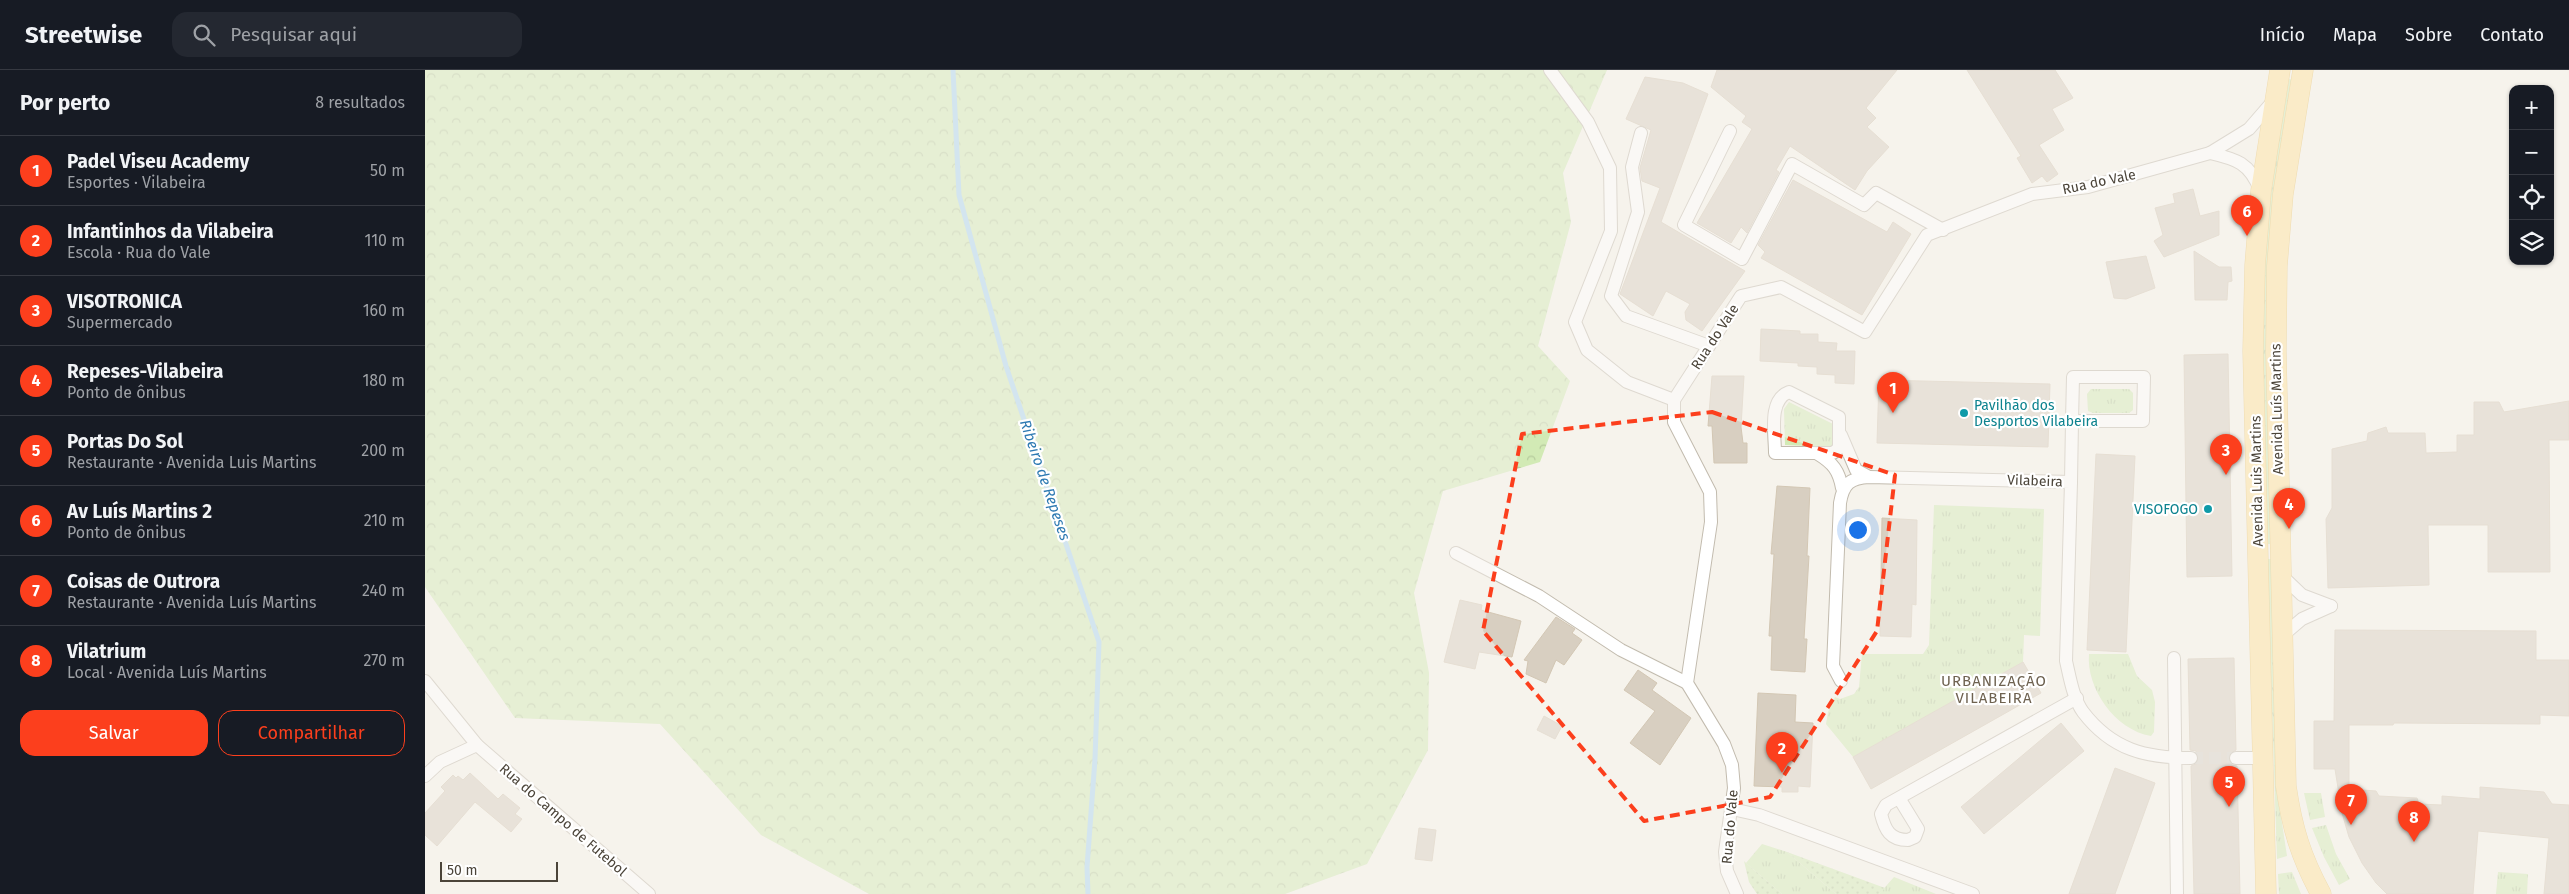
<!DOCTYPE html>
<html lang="pt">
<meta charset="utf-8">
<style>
body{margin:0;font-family:"Fira Sans",sans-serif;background:#242831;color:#f1f3f6}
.controls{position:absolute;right:15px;top:15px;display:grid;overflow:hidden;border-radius:10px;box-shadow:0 1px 4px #0004}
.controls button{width:45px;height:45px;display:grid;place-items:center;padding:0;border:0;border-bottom:1px solid #363941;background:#171b24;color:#f1f3f6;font:25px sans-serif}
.scale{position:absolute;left:15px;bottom:12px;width:118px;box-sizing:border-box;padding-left:5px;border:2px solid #4b4439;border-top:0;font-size:14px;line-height:18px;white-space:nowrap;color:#4b4439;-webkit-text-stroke:4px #fff;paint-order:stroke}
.you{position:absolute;left:1432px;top:459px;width:18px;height:18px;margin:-12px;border:4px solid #fff;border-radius:50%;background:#1a73e8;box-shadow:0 0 0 8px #1a73e833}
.badge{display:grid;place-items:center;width:32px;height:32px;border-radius:50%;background:#fc3f1d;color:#fff;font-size:16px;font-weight:700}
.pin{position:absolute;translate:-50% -41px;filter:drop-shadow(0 1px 2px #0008)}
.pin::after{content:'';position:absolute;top:26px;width:18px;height:15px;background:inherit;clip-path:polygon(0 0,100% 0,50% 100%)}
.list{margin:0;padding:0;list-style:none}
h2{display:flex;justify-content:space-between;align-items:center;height:65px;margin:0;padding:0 20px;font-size:21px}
h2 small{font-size:16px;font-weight:400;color:#9ea1a6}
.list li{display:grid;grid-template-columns:32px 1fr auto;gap:15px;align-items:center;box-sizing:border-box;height:70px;padding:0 20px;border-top:1px solid #363941}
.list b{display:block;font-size:19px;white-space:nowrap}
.list p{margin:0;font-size:16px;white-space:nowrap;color:#9ea1a6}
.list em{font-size:16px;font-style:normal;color:#9ea1a6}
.actions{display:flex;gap:10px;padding:15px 20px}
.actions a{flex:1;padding:11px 0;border:1px solid #fc3f1d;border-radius:15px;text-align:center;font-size:18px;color:#fc3f1d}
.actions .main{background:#fc3f1d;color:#fff}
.icon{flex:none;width:28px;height:28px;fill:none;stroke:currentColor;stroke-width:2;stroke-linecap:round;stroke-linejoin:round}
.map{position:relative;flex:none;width:2144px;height:824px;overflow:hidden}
header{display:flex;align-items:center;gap:30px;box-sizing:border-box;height:70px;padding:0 25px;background:#171b24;border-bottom:1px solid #363941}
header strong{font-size:24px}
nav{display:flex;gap:28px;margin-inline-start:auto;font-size:18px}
.search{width:350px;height:45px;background:#242831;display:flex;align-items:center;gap:12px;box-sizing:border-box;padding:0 18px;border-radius:15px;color:#9ea1a6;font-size:19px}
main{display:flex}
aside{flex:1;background:#171b24}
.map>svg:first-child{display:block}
.grass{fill:url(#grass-tufts)}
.forest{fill:url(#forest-crowns)}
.garden{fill:url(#garden-dots)}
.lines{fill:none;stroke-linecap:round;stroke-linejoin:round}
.stream{stroke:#a9d4f2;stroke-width:5}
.building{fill:#d8cfc1;stroke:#d3c7b4}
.minor-tunnel{stroke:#d4d0c8;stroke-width:12;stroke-dasharray:12 6;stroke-linecap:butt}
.minor-casing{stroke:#c2bbae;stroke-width:14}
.primary-casing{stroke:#e6c16a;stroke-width:21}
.minor{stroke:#fff;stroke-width:12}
.primary{stroke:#ffe39c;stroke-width:20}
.marked{fill:none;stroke:#fc3f1d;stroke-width:4;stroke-dasharray:10 6;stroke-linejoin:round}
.culture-dot{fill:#0f9aa8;stroke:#fff;stroke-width:2}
.labels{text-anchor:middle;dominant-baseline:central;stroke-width:4.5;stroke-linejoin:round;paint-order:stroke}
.street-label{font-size:14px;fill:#4b4439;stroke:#fff}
.culture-label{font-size:14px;fill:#0d838f;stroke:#fff;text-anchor:start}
.water-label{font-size:15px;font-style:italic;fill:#2e7ab2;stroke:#fff}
.neighbourhood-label{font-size:15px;letter-spacing:1px;fill:#6e6250;stroke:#fff}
</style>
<header>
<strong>Streetwise</strong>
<div class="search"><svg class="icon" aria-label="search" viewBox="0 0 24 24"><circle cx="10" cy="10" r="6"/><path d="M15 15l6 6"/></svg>Pesquisar aqui</div>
<nav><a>Início</a><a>Mapa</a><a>Sobre</a><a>Contato</a></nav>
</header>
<main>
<aside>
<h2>Por perto<small>8 resultados</small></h2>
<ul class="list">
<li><span class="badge">1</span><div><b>Padel Viseu Academy</b><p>Esportes · Vilabeira</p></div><em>50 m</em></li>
<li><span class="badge">2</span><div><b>Infantinhos da Vilabeira</b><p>Escola · Rua do Vale</p></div><em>110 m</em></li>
<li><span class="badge">3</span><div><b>VISOTRONICA</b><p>Supermercado</p></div><em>160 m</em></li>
<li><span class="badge">4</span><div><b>Repeses-Vilabeira</b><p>Ponto de ônibus</p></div><em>180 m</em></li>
<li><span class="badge">5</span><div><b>Portas Do Sol</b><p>Restaurante · Avenida Luis Martins</p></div><em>200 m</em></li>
<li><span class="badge">6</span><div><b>Av Luís Martins 2</b><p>Ponto de ônibus</p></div><em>210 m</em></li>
<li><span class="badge">7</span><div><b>Coisas de Outrora</b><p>Restaurante · Avenida Luís Martins</p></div><em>240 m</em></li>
<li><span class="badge">8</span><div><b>Vilatrium</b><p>Local · Avenida Luís Martins</p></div><em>270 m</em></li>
</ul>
<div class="actions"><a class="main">Salvar</a><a>Compartilhar</a></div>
</aside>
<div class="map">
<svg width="2144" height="824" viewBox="0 0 2144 824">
<defs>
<pattern id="grass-tufts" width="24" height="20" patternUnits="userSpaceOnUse" patternTransform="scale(1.25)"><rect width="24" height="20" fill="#d2eab5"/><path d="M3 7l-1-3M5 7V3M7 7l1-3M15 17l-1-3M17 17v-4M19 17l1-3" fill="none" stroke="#b6ca9c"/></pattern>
<pattern id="forest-crowns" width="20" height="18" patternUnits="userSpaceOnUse" patternTransform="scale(1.25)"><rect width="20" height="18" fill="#d2eab5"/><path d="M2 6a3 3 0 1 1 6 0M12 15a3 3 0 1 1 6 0" fill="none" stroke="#b6ca9c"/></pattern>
<pattern id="garden-dots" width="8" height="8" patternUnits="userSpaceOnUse" patternTransform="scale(1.25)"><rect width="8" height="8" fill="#d2eab5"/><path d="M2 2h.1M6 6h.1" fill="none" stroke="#b6ca9c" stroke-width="1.8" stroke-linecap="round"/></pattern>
</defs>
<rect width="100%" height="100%" fill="#f6f3ec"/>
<g class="grass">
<path d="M1864,9L1868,10L1847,474H1842C1840,384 1834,294 1838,205C1842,139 1853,74 1864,9Z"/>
<path d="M1666,319H1704L1708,323V340L1704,343H1668L1663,341L1662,324Z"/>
<path d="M1364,332L1410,355L1408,377L1360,375L1359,339Z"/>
<path d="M1509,435L1619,439L1615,566L1599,565L1598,592L1428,687L1401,654L1403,642L1410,627L1415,629L1429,624L1434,617L1437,584H1498L1504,575Z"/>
<path d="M1842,489H1847L1853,727L1862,786L1852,789Z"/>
<path d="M1664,584H1703L1712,606L1727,620L1730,632L1729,662L1726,666C1690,660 1661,618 1664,584Z"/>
<path d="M1879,723H1896L1900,747L1885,750Z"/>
<path d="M1901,755L1911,784L1925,809L1914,815L1899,787L1887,758Z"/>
<path d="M1337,774L1362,782L1411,824H1357L1321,793Z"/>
<path d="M1867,802L1876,824H1854L1853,804Z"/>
<path d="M2073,802L2103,804L2102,824H2071Z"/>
<path d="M1469,807L1511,824H1454Z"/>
</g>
<path class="forest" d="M0,0H1182L1138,103L1146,152L1113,276L1145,311L1115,392L1018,421L989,523L1004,603L1003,680L942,794L860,824H444L336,765L235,654L90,648L0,517Z"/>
<g class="garden">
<path d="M1362,782L1460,818L1454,824H1411Z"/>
<path d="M1319,791L1321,793L1357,824H1332L1324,812Z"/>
</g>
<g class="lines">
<path class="stream" d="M528,0L534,125L581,296L674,572L670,689L662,797L663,824"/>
</g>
<g class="building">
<path d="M1292,0H1472L1441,38L1451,48L1442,57L1464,77L1442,101L1430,120L1365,76L1351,100L1354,102L1322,163L1316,157L1306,173L1272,153L1327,59L1317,52L1321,46L1286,17Z"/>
<path d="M1542,0H1630L1648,28L1627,39L1639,60L1614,75L1633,104L1622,112L1617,106L1607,113L1592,88L1596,86Z"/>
<path d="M1220,7L1258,13L1283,24L1236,152L1320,201L1277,261L1261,250L1260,242L1265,234L1241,221L1228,246L1195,224L1235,118L1217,111L1215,98L1226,60L1201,49Z"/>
<path d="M1368,110L1462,162L1468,152L1486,164L1437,245L1336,188L1340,182L1333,175Z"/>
<path d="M1768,119L1775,146L1794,141V165L1739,187L1729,171L1738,165L1730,138L1750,133L1748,124Z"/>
<path d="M1769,181L1794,197H1806L1807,211L1803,212L1802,230H1770Z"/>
<path d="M1721,186L1730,218L1701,229L1689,228L1681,192Z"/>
<path d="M1336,259L1375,261V264H1393V272L1412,273L1411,281H1430L1429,314L1410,313V305L1392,304V297L1373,296V293L1335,291Z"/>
<path d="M1803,284L1807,506L1762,507L1759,285Z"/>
<path d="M1287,306H1319L1316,357L1318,373H1322V393H1289L1287,356H1283Z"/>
<path d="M1454,310L1625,314L1623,377L1452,373Z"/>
<path d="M2144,331V370H2124L2125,502H2063V455H2003L2004,515L1903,518L1901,449L1907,438V379L1942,371L1943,363L1961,357L1963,363H2000L2001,383L2032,382V365H2049V332H2074L2079,342Z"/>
<path d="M1671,384L1710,386L1701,582L1662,580Z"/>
<path d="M1352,416L1385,418L1382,486H1384L1379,569H1382L1380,602L1346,600L1347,566H1344L1349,484H1346Z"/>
<path d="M1457,448L1492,450L1491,535L1487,534L1486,567L1455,566Z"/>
<path d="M1035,530L1057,535L1056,540L1096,551L1087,587L1054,582L1050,599L1019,592Z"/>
<path d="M1131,547L1150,559L1147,563L1157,570L1139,595L1131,590L1121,613L1101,604L1103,591L1099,590Z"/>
<path d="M1910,560L2111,561V590H2144V646L2115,645V654L1969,653L1968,655H1924V719L1951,721L1954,726L1992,728L1994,734L2017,735V726L2055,729V717L2119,722L2127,734L2144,735V824H2119L2124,768L2053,761L2048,824H1962L1951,813L1937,793L1924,767L1917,743L1910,699H1889V651H1909Z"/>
<path d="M1809,588L1811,680L1804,684L1803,688L1807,695L1812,696L1815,824H1769L1766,696L1773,693L1774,688L1771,681L1765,680L1763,589Z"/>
<path d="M1598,592L1616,623L1446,719L1428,687Z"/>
<path d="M1213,600L1232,613L1227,620L1266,648L1235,695L1205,673L1230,641L1199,620Z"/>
<path d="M1333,623L1371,625L1370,652L1388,653L1385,717L1373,716V722H1357V717L1329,716Z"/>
<path d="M1119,646L1137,656L1130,669L1112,660Z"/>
<path d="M1636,653L1659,681L1559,764L1536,737Z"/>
<path d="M1690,698L1730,713L1690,824H1644Z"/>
<path d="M45,703L73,729L78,724L95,738L90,744L97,749L86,762L50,732L12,776L0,765V743L20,721L16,717L28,705L31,708L33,706L38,710Z"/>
<path d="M994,758L1011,760L1007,791L990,789Z"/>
</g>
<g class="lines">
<path class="minor-tunnel" d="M1766,688H1811"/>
<g class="minor-casing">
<g id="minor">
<path d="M1125,0L1163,52L1185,98L1186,161L1150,252L1162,280L1202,312L1249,330"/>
<path d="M1305,61L1259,155L1317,189L1367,94L1439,135L1451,123L1518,160"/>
<path d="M1216,63L1207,97L1213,142L1186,226L1201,246L1284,276"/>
<path d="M1835,120C1825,93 1811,89 1785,83L1824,59L1850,29"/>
<path d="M1364,322L1414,347V378L1408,383H1350C1350,363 1343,330 1364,322Z"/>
<path d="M1416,365L1431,400L1444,407"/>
<path d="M1393,384C1408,393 1414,401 1417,418"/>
<path d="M1646,412L1647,351H1718L1719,307H1648L1647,351"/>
<path d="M1031,483L1114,526L1196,580L1262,613"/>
<path d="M1856,505L1877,525L1906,536"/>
<path d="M1857,566L1877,549L1906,536"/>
<path d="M1749,588L1752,824"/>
<path d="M0,611L52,675L224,824"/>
<path d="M1416,611L1408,596L1415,433C1418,414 1425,408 1444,407L1646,412L1641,591C1645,608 1648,628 1658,642C1687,680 1721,688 1766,688"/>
<path d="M1811,688H1838"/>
<path d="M0,706L15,692L52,675"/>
<path d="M1474,728L1493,759L1490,767L1483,770C1465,770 1460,760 1456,744L1461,735L1652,628"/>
<path d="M1307,739L1334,745L1548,824"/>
<path d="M1312,824L1302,801L1300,782L1309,718L1307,695L1299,674L1262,613L1286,452L1285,422L1249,352V330L1316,226L1356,217L1440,262L1502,165L1607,124L1663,117L1785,83"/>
</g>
</g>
<g class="primary-casing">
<g id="primary">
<path d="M1878,0L1858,124L1852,196L1851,281L1861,716C1867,758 1876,787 1896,824"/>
<path d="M1841,824L1828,281L1830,195L1836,121L1855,0"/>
</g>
</g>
<use href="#minor" class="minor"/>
<use href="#primary" class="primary"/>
</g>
<path d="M0 0H2144V824H0ZM1287,342L1470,405L1452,561L1345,727L1219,751L1058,561L1097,364Z" fill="#f6f3ec" fill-opacity=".55" fill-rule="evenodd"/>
<path class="marked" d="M1287,342L1470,405L1452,561L1345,727L1219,751L1058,561L1097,364Z"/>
<g class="culture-dot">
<circle cx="1539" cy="343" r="5"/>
<circle cx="1783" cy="439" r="5"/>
</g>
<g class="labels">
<g class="street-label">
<text transform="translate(1674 112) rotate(-12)">Rua do Vale</text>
<text transform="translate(1290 267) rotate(-57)">Rua do Vale</text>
<text transform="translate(1852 339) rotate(-91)">Avenida Luís Martins</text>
<text transform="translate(1610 411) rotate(2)">Vilabeira</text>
<text transform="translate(1832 411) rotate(-91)">Avenida Luis Martins</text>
<text transform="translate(138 750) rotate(41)">Rua do Campo de Futebol</text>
<text transform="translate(1305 757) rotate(-85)">Rua do Vale</text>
</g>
<g class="culture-label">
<text x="1549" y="335">Pavilhão dos<tspan x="1549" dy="16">Desportos Vilabeira</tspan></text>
<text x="1773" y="439" text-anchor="end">VISOFOGO</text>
</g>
<g class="water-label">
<text transform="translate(620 410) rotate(71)">Ribeiro de Repeses</text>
</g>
<g class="neighbourhood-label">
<text x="1569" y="611">URBANIZAÇÃO<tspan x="1569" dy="17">VILABEIRA</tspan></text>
</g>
</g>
</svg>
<div class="controls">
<button>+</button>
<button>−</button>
<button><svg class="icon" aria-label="locate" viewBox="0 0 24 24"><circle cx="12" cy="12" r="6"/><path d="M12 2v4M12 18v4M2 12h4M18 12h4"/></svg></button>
<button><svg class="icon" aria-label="layers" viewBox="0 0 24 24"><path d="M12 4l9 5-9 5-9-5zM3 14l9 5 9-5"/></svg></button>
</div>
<div class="scale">50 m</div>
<div class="you"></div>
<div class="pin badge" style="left:1468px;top:343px">1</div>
<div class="pin badge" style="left:1357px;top:703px">2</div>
<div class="pin badge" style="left:1801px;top:405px">3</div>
<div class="pin badge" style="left:1864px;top:459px">4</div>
<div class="pin badge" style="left:1804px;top:737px">5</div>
<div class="pin badge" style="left:1822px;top:166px">6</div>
<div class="pin badge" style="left:1926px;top:755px">7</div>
<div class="pin badge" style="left:1989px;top:772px">8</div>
</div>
</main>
